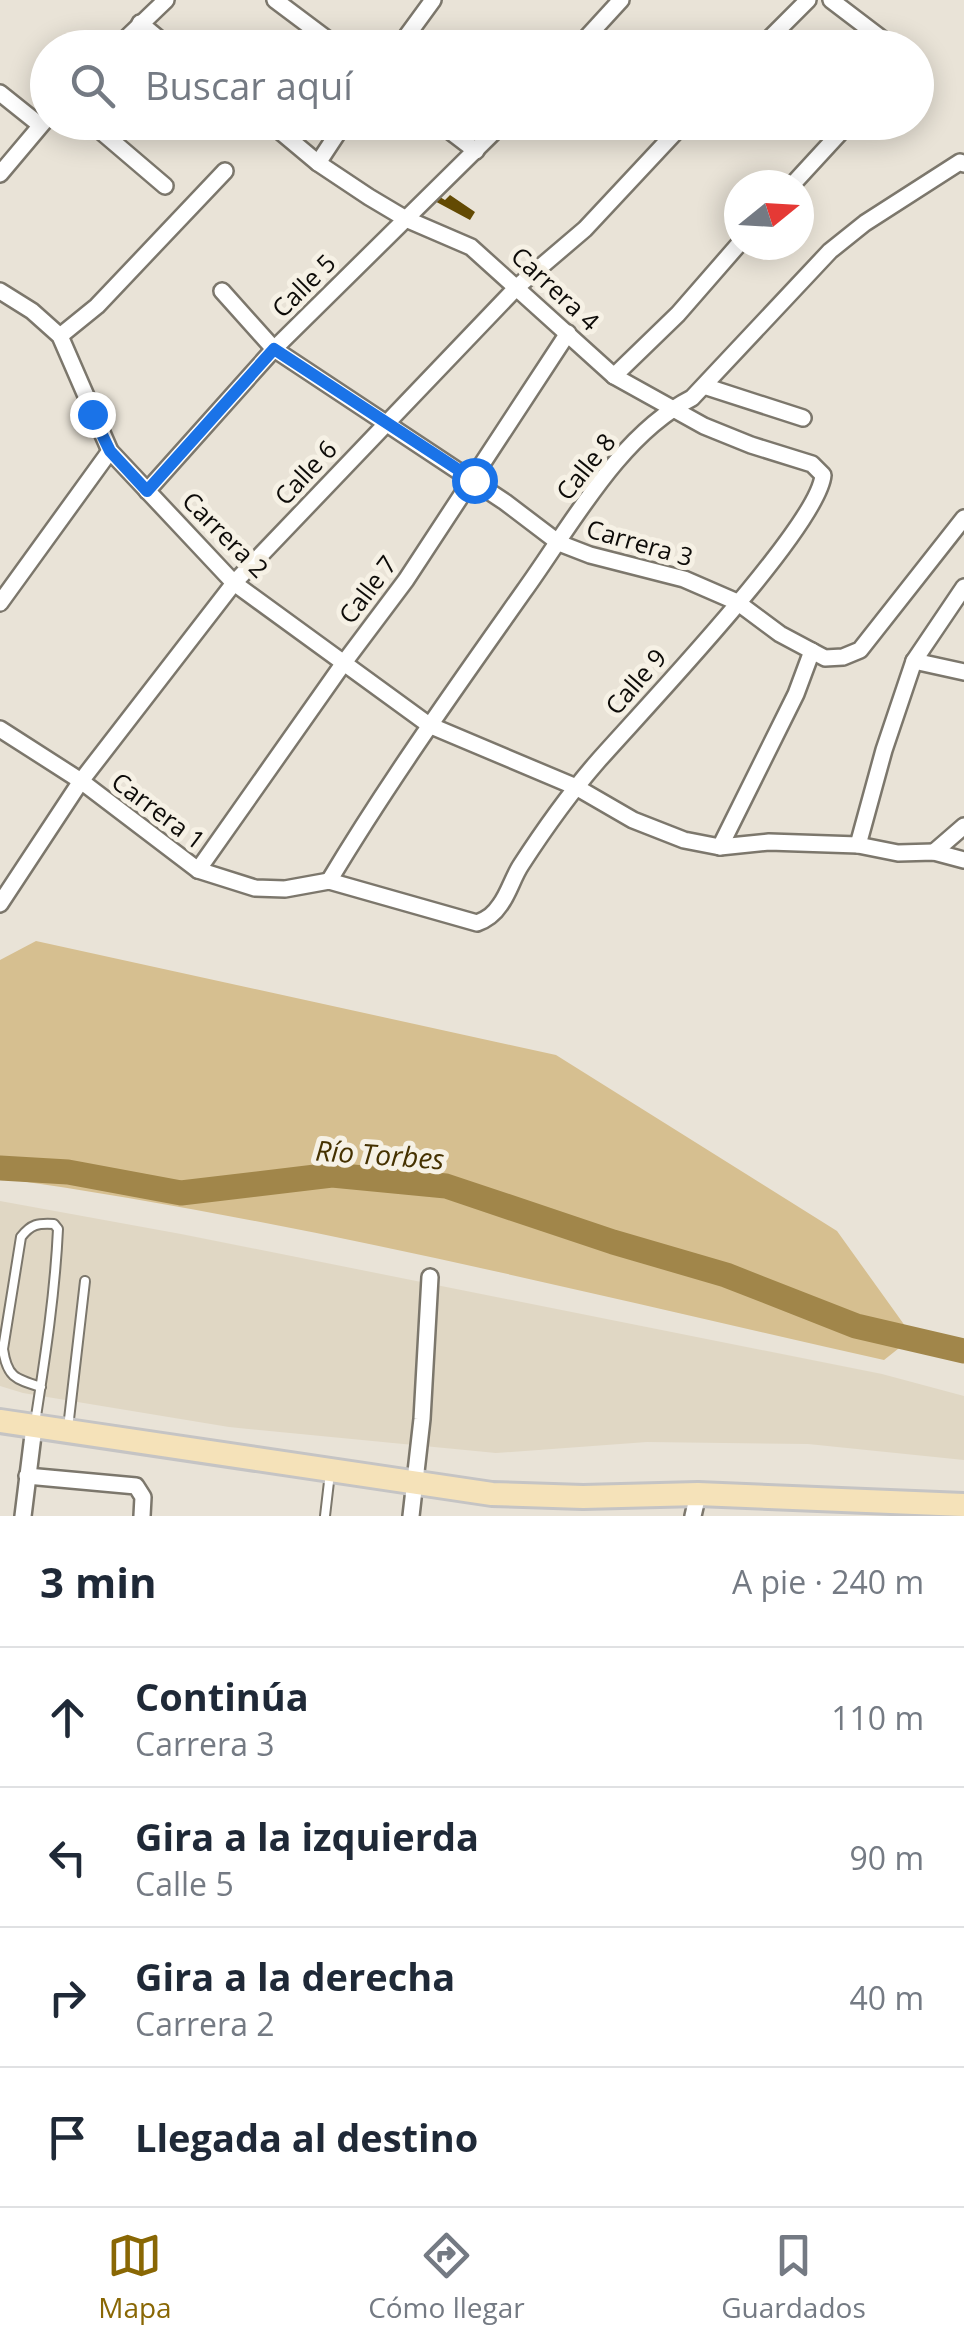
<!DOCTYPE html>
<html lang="es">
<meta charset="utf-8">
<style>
body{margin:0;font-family:"Open Sans",sans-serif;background:#f2f2f3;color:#1f2937}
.compass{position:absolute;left:724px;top:170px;width:90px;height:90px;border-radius:50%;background:#fff;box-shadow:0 5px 25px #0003;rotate:72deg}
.stop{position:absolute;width:30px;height:30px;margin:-22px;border:8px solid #1a73e8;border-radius:50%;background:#fff}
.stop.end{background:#1a73e8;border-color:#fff;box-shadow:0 2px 10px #0008}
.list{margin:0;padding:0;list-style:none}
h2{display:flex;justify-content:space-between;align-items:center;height:130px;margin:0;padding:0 40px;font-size:42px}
h2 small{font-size:32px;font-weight:400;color:#747a83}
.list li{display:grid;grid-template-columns:65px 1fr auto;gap:30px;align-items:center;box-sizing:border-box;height:140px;padding:0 40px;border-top:2px solid #e0e1e3}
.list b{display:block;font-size:38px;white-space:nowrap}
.list p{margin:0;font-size:32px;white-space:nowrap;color:#747a83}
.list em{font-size:32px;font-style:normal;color:#747a83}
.icon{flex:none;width:55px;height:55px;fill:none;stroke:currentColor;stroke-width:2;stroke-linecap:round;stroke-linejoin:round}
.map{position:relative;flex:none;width:964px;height:1516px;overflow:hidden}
.search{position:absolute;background:#fff;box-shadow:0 5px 25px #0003;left:30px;right:30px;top:30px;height:110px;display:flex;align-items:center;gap:25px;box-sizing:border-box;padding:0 35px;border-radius:55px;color:#747a83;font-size:38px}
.sheet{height:690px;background:#fff}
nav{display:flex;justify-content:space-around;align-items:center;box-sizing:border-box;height:140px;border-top:2px solid #e0e1e3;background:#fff;font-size:28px;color:#747a83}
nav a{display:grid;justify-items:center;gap:5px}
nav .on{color:#896704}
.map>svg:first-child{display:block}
.built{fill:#e0d7c4}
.green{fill:#d6bf90}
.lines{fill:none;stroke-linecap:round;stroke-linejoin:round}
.river{stroke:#a1864a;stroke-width:25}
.building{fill:#634a03}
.lane-casing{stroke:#7c776c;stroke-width:12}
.street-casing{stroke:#7c776c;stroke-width:20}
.primary-casing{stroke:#c5c4c4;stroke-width:28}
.lane{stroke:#fff;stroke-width:8}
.street{stroke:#fff;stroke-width:15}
.primary{stroke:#f5e2b9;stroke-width:22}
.route{stroke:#1a73e8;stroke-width:12}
.labels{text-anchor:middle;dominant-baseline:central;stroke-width:10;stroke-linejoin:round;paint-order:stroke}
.street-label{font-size:25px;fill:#0d0b08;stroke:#f6f1e5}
.water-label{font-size:28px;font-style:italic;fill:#453100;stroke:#f6f1e5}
</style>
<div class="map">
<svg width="964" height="1516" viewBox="0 0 964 1516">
<rect width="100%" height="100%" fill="#e9e3d7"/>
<path class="built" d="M0,1201L181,1234L882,1374L964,1396V1460L808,1444L647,1442L496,1453L229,1427L23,1393L0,1386Z"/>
<path class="green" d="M36,941L556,1055L837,1231L913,1337L884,1360C591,1294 298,1220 0,1178V960Z"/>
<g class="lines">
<path class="river" d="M0,1168L68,1172L181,1193L332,1175L446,1186L613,1242L726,1275L856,1326L964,1351"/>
</g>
<path class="building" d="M433,193L445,200L450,195L475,212L470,220L429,198Z"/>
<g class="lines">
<g class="lane-casing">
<g id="lane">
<path d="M35,1423C45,1358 55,1294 58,1229L54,1224C38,1223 31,1224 21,1237L3,1349C7,1377 15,1379 41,1387"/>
<path d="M68,1428L85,1281"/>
<path d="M325,1516L330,1473"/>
</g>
</g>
<g class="street-casing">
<g id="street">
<path d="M275,0L339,48"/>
<path d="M831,0L894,48"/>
<path d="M140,23L170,48"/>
<path d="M116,48L166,0"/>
<path d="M398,48L433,0"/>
<path d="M577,48L621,0"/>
<path d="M760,48L808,0"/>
<path d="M0,93L40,125"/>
<path d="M90,122L165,186"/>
<path d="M438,122L476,151"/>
<path d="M318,163L345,122"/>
<path d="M0,174L48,117"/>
<path d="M792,185L850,122"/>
<path d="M0,291L32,311L60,336L110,451L234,583L429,725L576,787L633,820L684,840L720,847L769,842L858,845L898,853L934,852L964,860"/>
<path d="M222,291L274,349L505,502L559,543L590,555L684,579L737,602L780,634L825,658L843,657L860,650L964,518"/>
<path d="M60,336L97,306L225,171"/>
<path d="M614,376L678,314L739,244"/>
<path d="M704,386L803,418"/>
<path d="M147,491L274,349L504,122"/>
<path d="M0,603L110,451"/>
<path d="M914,661L964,587"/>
<path d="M0,729L81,781L198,870L255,888L285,889L329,881L477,923C488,919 494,914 500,905C509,893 513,877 521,865C545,828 570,793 598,761C641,712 819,526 823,475L812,464L751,445L704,426L614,376L471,247L406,219L369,197L318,163L269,122"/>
<path d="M858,845L884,750L914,661L964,672"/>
<path d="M720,847L796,694L812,651"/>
<path d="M934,852L964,826"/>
<path d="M198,870L343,664L406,580L568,333"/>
<path d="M329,881C389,781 457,686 524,591C571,526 619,435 692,398L830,251L865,223L960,162L964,164"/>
<path d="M0,904L81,781L234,583L517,287L585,229L685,122"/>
<path d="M27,1476L136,1486L143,1497L142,1516"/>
<path d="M23,1516L34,1427"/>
<path d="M411,1516L422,1419L430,1277"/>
<path d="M693,1516L698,1494"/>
</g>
</g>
<g class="primary-casing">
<path id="primary" d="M0,1421L492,1494L583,1497L698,1494L964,1505"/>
</g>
<use href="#lane" class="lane"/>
<use href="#street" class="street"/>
<use href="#primary" class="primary"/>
</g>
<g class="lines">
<path class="route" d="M92,414L110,451L147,491L274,349L474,480"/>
</g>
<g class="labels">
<g class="street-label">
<text transform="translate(303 285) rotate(-45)">Calle 5</text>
<text transform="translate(556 288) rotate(43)">Carrera 4</text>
<text transform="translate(585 466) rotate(-51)">Calle 8</text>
<text transform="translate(305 472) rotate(-47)">Calle 6</text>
<text transform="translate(226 534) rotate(45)">Carrera 2</text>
<text transform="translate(640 542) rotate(16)">Carrera 3</text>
<text transform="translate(367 589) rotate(-53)">Calle 7</text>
<text transform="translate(635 681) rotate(-49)">Calle 9</text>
<text transform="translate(159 810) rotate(37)">Carrera 1</text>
</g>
<g class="water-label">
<text transform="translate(380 1154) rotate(4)">Río Torbes</text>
</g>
</g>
</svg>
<svg class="compass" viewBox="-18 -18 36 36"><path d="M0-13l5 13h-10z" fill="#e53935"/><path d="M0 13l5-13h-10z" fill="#747a83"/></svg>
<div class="stop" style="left:474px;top:480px"></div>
<div class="stop end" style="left:92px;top:414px"></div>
<div class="search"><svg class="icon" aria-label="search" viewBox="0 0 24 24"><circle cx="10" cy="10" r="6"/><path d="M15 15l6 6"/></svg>Buscar aquí</div>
</div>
<section class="sheet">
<h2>3 min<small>A pie · 240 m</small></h2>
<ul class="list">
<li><svg class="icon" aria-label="ahead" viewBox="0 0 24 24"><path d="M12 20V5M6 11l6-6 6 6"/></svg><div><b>Continúa</b><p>Carrera 3</p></div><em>110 m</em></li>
<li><svg class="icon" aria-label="left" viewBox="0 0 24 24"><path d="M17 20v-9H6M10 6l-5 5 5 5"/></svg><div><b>Gira a la izquierda</b><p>Calle 5</p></div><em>90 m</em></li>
<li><svg class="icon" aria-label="right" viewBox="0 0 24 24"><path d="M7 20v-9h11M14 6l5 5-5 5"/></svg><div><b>Gira a la derecha</b><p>Carrera 2</p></div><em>40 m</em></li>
<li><svg class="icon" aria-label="arrive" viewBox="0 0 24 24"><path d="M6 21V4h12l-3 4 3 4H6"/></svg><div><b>Llegada al destino</b></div></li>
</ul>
</section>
<nav>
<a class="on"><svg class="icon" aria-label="map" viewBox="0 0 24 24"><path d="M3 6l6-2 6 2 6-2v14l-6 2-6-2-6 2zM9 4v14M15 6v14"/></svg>Mapa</a>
<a><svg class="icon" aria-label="directions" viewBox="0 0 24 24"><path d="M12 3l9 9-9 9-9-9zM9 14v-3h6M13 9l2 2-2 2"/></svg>Cómo llegar</a>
<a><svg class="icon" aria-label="saved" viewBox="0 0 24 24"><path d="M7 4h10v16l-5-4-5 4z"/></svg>Guardados</a>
</nav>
